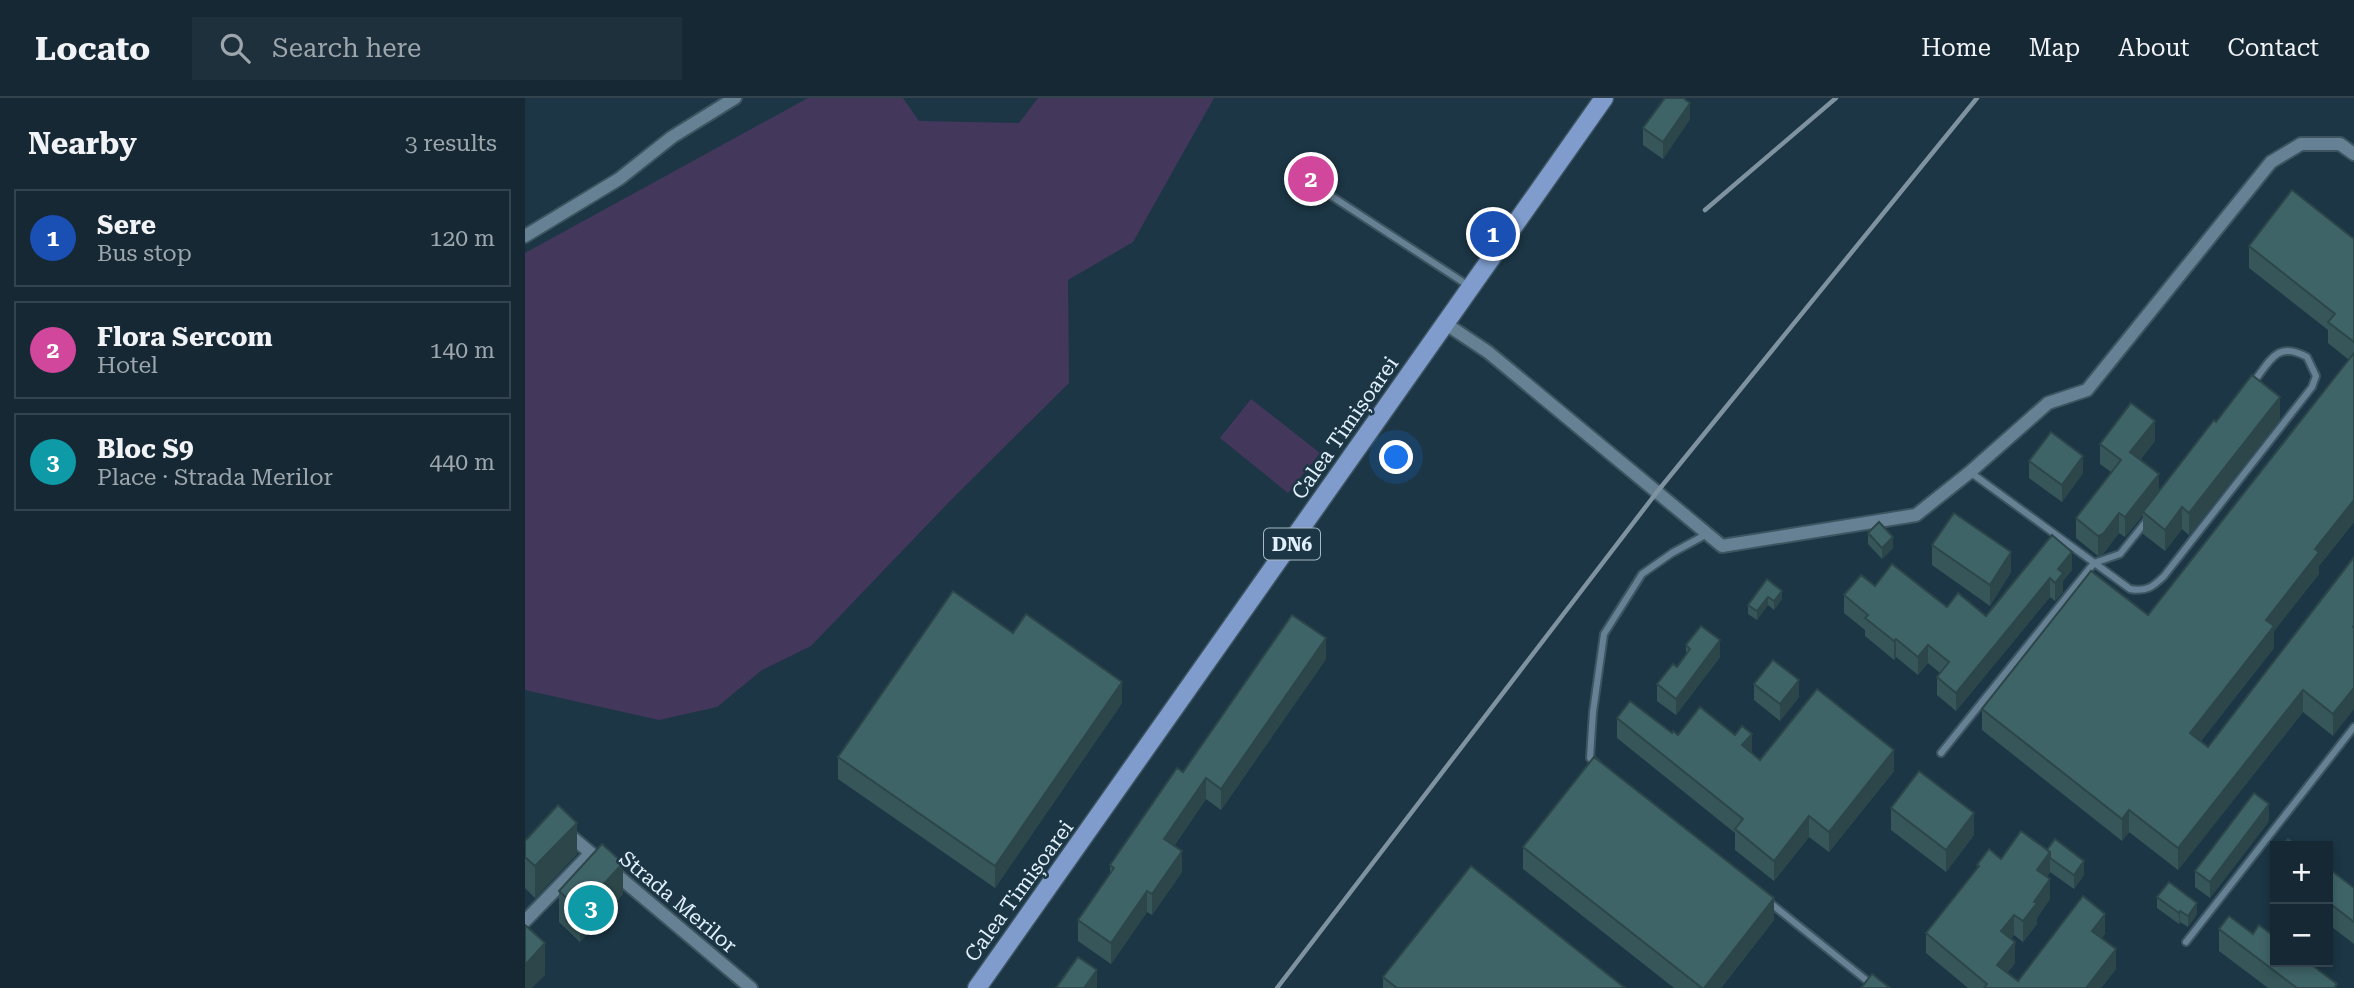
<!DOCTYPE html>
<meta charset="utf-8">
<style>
body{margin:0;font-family:"Roboto Serif",serif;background:#1e303c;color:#f1f3f6}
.controls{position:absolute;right:21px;bottom:21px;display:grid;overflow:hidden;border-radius:0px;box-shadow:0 4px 10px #0003}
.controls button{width:63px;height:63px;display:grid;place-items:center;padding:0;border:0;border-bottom:2px solid #34444f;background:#152834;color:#f1f3f6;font:35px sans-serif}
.you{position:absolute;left:872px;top:360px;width:24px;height:24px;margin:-18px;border:5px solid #fff;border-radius:50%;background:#1a73e8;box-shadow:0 0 0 10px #1a73e833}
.badge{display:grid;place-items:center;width:46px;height:46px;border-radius:50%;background:#e3ae35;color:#fff;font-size:23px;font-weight:700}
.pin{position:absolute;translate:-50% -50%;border:4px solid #fff;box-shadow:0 2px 7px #0006}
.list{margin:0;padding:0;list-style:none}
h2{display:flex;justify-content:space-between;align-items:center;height:91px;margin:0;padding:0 28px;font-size:30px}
h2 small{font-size:23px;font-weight:400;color:#9da6ac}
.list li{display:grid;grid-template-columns:46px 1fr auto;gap:21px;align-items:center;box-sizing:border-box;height:98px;margin:0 14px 14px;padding:0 14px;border:2px solid #34444f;border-radius:0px}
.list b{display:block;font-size:26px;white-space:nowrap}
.list p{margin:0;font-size:23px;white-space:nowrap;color:#9da6ac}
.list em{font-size:23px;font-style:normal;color:#9da6ac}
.icon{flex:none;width:38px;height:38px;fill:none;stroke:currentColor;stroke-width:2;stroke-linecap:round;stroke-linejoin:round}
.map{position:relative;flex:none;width:1829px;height:890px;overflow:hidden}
header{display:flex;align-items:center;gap:42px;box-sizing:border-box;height:98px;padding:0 35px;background:#152834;border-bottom:2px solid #34444f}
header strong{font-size:33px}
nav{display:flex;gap:38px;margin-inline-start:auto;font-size:24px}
.search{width:490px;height:63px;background:#1e303c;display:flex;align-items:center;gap:18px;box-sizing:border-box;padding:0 24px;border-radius:0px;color:#9da6ac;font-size:26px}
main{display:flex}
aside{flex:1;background:#152834}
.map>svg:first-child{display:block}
.green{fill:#43385c}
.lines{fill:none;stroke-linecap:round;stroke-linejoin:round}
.lane-casing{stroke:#3d5461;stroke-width:10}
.street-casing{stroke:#3d5461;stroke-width:16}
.primary-casing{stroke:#3d5461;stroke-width:21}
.lane{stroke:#658193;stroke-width:6}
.street{stroke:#658193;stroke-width:12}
.primary{stroke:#7f9ccd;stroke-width:18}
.rail{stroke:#7e929f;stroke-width:4.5}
.wall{fill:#365659}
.shaded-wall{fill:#2c4649}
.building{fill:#3f6468;stroke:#2c4649;stroke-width:2}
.labels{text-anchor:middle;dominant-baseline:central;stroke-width:5;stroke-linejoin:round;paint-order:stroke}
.shield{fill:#1c3645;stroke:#a6b8c4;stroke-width:2}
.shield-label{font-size:19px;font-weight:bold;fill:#e1f0fa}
.street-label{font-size:21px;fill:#e1f0fa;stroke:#1c3645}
</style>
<header>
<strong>Locato</strong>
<div class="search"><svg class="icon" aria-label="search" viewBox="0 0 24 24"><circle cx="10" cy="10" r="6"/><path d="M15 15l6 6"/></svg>Search here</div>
<nav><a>Home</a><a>Map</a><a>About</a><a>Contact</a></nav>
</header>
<main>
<aside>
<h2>Nearby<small>3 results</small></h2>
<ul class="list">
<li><span class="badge" style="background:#1a4fb4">1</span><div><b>Sere</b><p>Bus stop</p></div><em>120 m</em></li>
<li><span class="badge" style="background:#d1479c">2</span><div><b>Flora Sercom</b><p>Hotel</p></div><em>140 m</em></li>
<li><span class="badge" style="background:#0f9aa8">3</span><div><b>Bloc S9</b><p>Place · Strada Merilor</p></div><em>440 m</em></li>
</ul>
</aside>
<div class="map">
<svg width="1829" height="890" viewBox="0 0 1829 890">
<rect width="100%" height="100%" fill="#1c3645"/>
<g class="green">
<path d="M283,0H378L394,23L494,25L513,0H689L608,144L543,182L544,285L425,403L286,548L237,572L192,609L134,622L0,592V155Z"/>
<path d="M726,301L795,355L763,395L695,340Z"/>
</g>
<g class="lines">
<g class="lane-casing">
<g id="lane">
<path d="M794,90L944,188"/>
<path d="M1445,374L1605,491C1621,494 1628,489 1639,478L1787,289L1791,278L1782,259C1752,242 1745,263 1728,285"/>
<path d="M1416,655L1569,465L1595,456L1623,421"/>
<path d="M1072,666L1065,660L1068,614L1079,536L1117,476L1147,455L1182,436"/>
<path d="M1244,804L1351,890"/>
<path d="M1661,844L1829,629"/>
</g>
</g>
<g class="street-casing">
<g id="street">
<path d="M0,138L94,81L147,39L210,0"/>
<path d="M921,226L963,254L1197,448L1391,417L1445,374L1523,305L1562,292L1746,64L1776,46H1815L1829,56"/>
<path d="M42,735L226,890"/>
<path d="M0,823L65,756"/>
</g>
</g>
<g class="primary-casing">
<path id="primary" d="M452,890L1079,0"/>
</g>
<use href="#lane" class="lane"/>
<use href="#street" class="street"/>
<use href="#primary" class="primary"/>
<g class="rail">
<path d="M1180,112L1311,0"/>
<path d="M752,890L1132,394L1452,0"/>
</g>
</g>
<g class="wall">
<path d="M1165,21L1138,61L1118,47V30Z"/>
<path d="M1829,141V424L1794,468V476L1749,533V550L1676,643L1683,649L1829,459L1808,638L1778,614L1653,772L1604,734L1597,743L1457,632V611L1623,517L1824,262L1803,245V232L1724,170V148Z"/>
<path d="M1755,321L1664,437L1657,431L1640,453L1618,436V417L1600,439L1594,435L1578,456L1573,458L1551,440V420L1586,374L1575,366V346L1630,343L1615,362L1634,393L1691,324Z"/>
<path d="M1504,363L1558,375L1537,404L1504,380Z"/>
<path d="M1343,435L1368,450L1357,461L1343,446Z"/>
<path d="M1527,437L1547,472L1538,483V494L1530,503L1525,499L1431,613L1412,597V579L1415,575L1403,565L1393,577L1371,559L1369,562L1340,538V532L1319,515V497L1350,488L1422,509L1461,518Z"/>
<path d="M1407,447L1486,474L1465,508L1407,467Z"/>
<path d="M1242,481L1257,501L1249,512L1243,507L1232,522L1223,516V507Z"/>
<path d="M488,535L597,605L470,790L313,681V659Z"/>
<path d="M1161,547L1195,559L1151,617L1132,603V586L1152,569L1161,556Z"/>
<path d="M801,561L696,712L681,701L649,748L657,774L627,817L622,814L586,866L553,843V822L585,776V767L658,674Z"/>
<path d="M1229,586L1274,599L1255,623L1229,602Z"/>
<path d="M1092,620L1153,637L1227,655L1235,662L1369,673L1304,754L1284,739L1249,783L1210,752V735L1092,640Z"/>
<path d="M1366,710L1449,737L1421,774L1366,732Z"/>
<path d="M1744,723L1685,800L1670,789V773Z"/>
<path d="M1496,733L1559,777L1549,791L1525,774L1522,779L1525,801L1512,820V826L1498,844L1489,837L1486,841L1490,865L1482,875L1493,883L1580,836L1577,840L1591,871L1576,890H1443L1401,855V835L1452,771V767L1476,761Z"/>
<path d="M0,743L52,756L10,800L0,790Z"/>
<path d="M998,749L1249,822L1196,890H1149L998,771Z"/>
<path d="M1750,758V787L1747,784V763Z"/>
<path d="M1803,770L1829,790V846L1803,826Z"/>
<path d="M34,793L98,796L55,844L34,824Z"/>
<path d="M1632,799L1672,816L1663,829L1655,824L1654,826L1632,810Z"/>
<path d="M1694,831L1728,836L1812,890H1743L1694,853Z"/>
<path d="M858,879L1100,890H858Z"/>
</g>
<g class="shaded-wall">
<path d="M1165,5V21L1138,61V44Z"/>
<path d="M1755,299V321L1664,437V415Z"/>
<path d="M1630,323V343L1605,374V354Z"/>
<path d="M1558,358V375L1537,404V387Z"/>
<path d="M1634,376V396L1618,414V417L1600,439V419Z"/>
<path d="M1829,402V424L1794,468V476L1749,533V550L1665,657V635L1741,522L1790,451Z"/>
<path d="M1657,409V431L1640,453V432Z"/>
<path d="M1594,415V435L1578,456L1573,458V438Z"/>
<path d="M1368,439V450L1357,461V450Z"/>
<path d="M1486,454V474L1465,508V487Z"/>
<path d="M1547,454V472L1538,483V494L1530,503V485L1533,471Z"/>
<path d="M1525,480V499L1431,613V595Z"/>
<path d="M1257,493V501L1249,512V503Z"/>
<path d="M1243,499V507L1232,522V513Z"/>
<path d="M801,540V561L696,712V691Z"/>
<path d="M1371,541V559L1369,562V543Z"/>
<path d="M1195,542V559L1151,617V601Z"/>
<path d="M1403,547V565L1393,577V559Z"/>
<path d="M1274,582V599L1255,623V606Z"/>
<path d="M597,584V605L470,790V768Z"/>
<path d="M1829,590V611L1808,638V616Z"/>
<path d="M1778,592V614L1653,772V750Z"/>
<path d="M1227,636V657L1217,647Z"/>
<path d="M1369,652V673L1304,754V734Z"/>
<path d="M681,680V701L639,762V741Z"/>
<path d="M1744,706V723L1685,800V784Z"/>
<path d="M1604,712V734L1597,743V721Z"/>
<path d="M1449,715V737L1421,774V752Z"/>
<path d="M1284,718V739L1249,783V763Z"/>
<path d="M52,725V756L10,800V768Z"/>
<path d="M657,753V774L627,817V796Z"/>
<path d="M1525,754V774L1512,792V772Z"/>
<path d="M1559,763V777L1549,791V777Z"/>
<path d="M98,765V796L55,844V812Z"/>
<path d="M1525,781V801L1512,820V826L1498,844V823L1509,804Z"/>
<path d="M622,793V814L586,866V845Z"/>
<path d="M1249,800V822L1196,890H1179Z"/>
<path d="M1672,805V816L1663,829V818Z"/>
<path d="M1655,813V824L1654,826V815Z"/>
<path d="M1580,816V836L1567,853V833Z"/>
<path d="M1489,817V837L1476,853V833Z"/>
<path d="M1490,844V865L1472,887V867Z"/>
<path d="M20,845V877L7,890H0V867Z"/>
<path d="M1591,851V871L1576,890H1561Z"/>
<path d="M572,872V890H559Z"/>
</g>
<g class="building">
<path d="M1140,0H1158L1165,5L1138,44L1118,30Z"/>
<path d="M1767,92L1829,141V244L1803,224L1810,216L1724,148Z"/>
<path d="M1829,255V402L1790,451L1794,454L1741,522L1749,528L1665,635L1683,649L1829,459V527L1828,529L1829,530V590L1808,616L1778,592L1653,750L1604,712L1597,721L1457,611L1566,473L1623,517Z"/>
<path d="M1727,277L1755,299L1664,415L1657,409L1640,432L1618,414L1689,322L1691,324Z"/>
<path d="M1606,305L1630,323L1605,354L1634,376L1600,419L1594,415L1578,436L1573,438L1551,420L1596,362L1575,346Z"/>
<path d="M1526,334L1558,358L1537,387L1504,363Z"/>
<path d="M1429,415L1486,454L1465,487L1407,447Z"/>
<path d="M1354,424L1368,439L1357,450L1343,435Z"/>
<path d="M1527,437L1547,454L1533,471L1538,475L1530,485L1525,480L1431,595L1412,579L1424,564L1403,547L1393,559L1371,541L1369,543L1340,520L1343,517L1319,497L1336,477L1350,488L1367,466L1422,509L1433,495L1461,518Z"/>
<path d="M1242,481L1257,493L1249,503L1243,499L1232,513L1223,507Z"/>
<path d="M428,493L488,535L501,516L597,584L470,768L313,659Z"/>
<path d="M767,517L801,540L696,691L681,680L639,741L657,753L627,796L622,793L586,845L553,822L589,770L585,767L652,670L658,674Z"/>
<path d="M1176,528L1195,542L1151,601L1132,586L1148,566L1152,569L1165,551L1161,547Z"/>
<path d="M1248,562L1274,582L1255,606L1229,586Z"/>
<path d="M1292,591L1369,652L1304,734L1284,718L1249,763L1210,731L1218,721L1092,620L1105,603L1147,635L1148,633L1153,637L1175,609L1210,637L1217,628L1227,636L1217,647L1235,662Z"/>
<path d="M1069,659L1249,800L1179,890H1177L998,749Z"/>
<path d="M1394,673L1449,715L1421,752L1366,710Z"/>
<path d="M1729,695L1744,706L1685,784L1670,773Z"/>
<path d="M33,707L52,725L10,768L0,759V743Z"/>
<path d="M1496,733L1525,754L1512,772L1525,781L1509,804L1512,805L1498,823L1489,817L1476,833L1490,844L1472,867L1493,883L1558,798L1580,816L1567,833L1591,851L1561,890H1459L1462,886L1401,835L1454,768L1452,767L1464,751L1476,761Z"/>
<path d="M1530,741L1559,763L1549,777L1525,760V754L1522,752Z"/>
<path d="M1763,741L1773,748H1757Z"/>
<path d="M77,746L98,765L55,812L34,793Z"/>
<path d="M946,768L1100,890H872L858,879Z"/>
<path d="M1803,770L1829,790V824L1803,804Z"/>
<path d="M1644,784L1672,805L1663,818L1655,813L1654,815L1632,799Z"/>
<path d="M1704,818L1728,836L1734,827L1750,839V864H1783L1812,886L1809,890H1772L1694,831Z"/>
<path d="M0,827L20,845L0,867Z"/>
<path d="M553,859L572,872L559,890H531Z"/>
<path d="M1347,876L1365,890H1336Z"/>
</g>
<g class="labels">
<rect class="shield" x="739" y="430.5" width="56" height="31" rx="5"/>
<g class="shield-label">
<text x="767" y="446">DN6</text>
</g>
<g class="street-label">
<text transform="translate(820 330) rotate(-55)">Calea Timișoarei</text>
<text transform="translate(494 793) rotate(-54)">Calea Timișoarei</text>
<text transform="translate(153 804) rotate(40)">Strada Merilor</text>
</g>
</g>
</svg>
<div class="controls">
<button>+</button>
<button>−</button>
</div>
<div class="you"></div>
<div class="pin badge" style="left:968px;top:136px;background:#1a4fb4">1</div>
<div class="pin badge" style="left:786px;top:81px;background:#d1479c">2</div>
<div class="pin badge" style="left:66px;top:810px;background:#0f9aa8">3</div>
</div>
</main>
